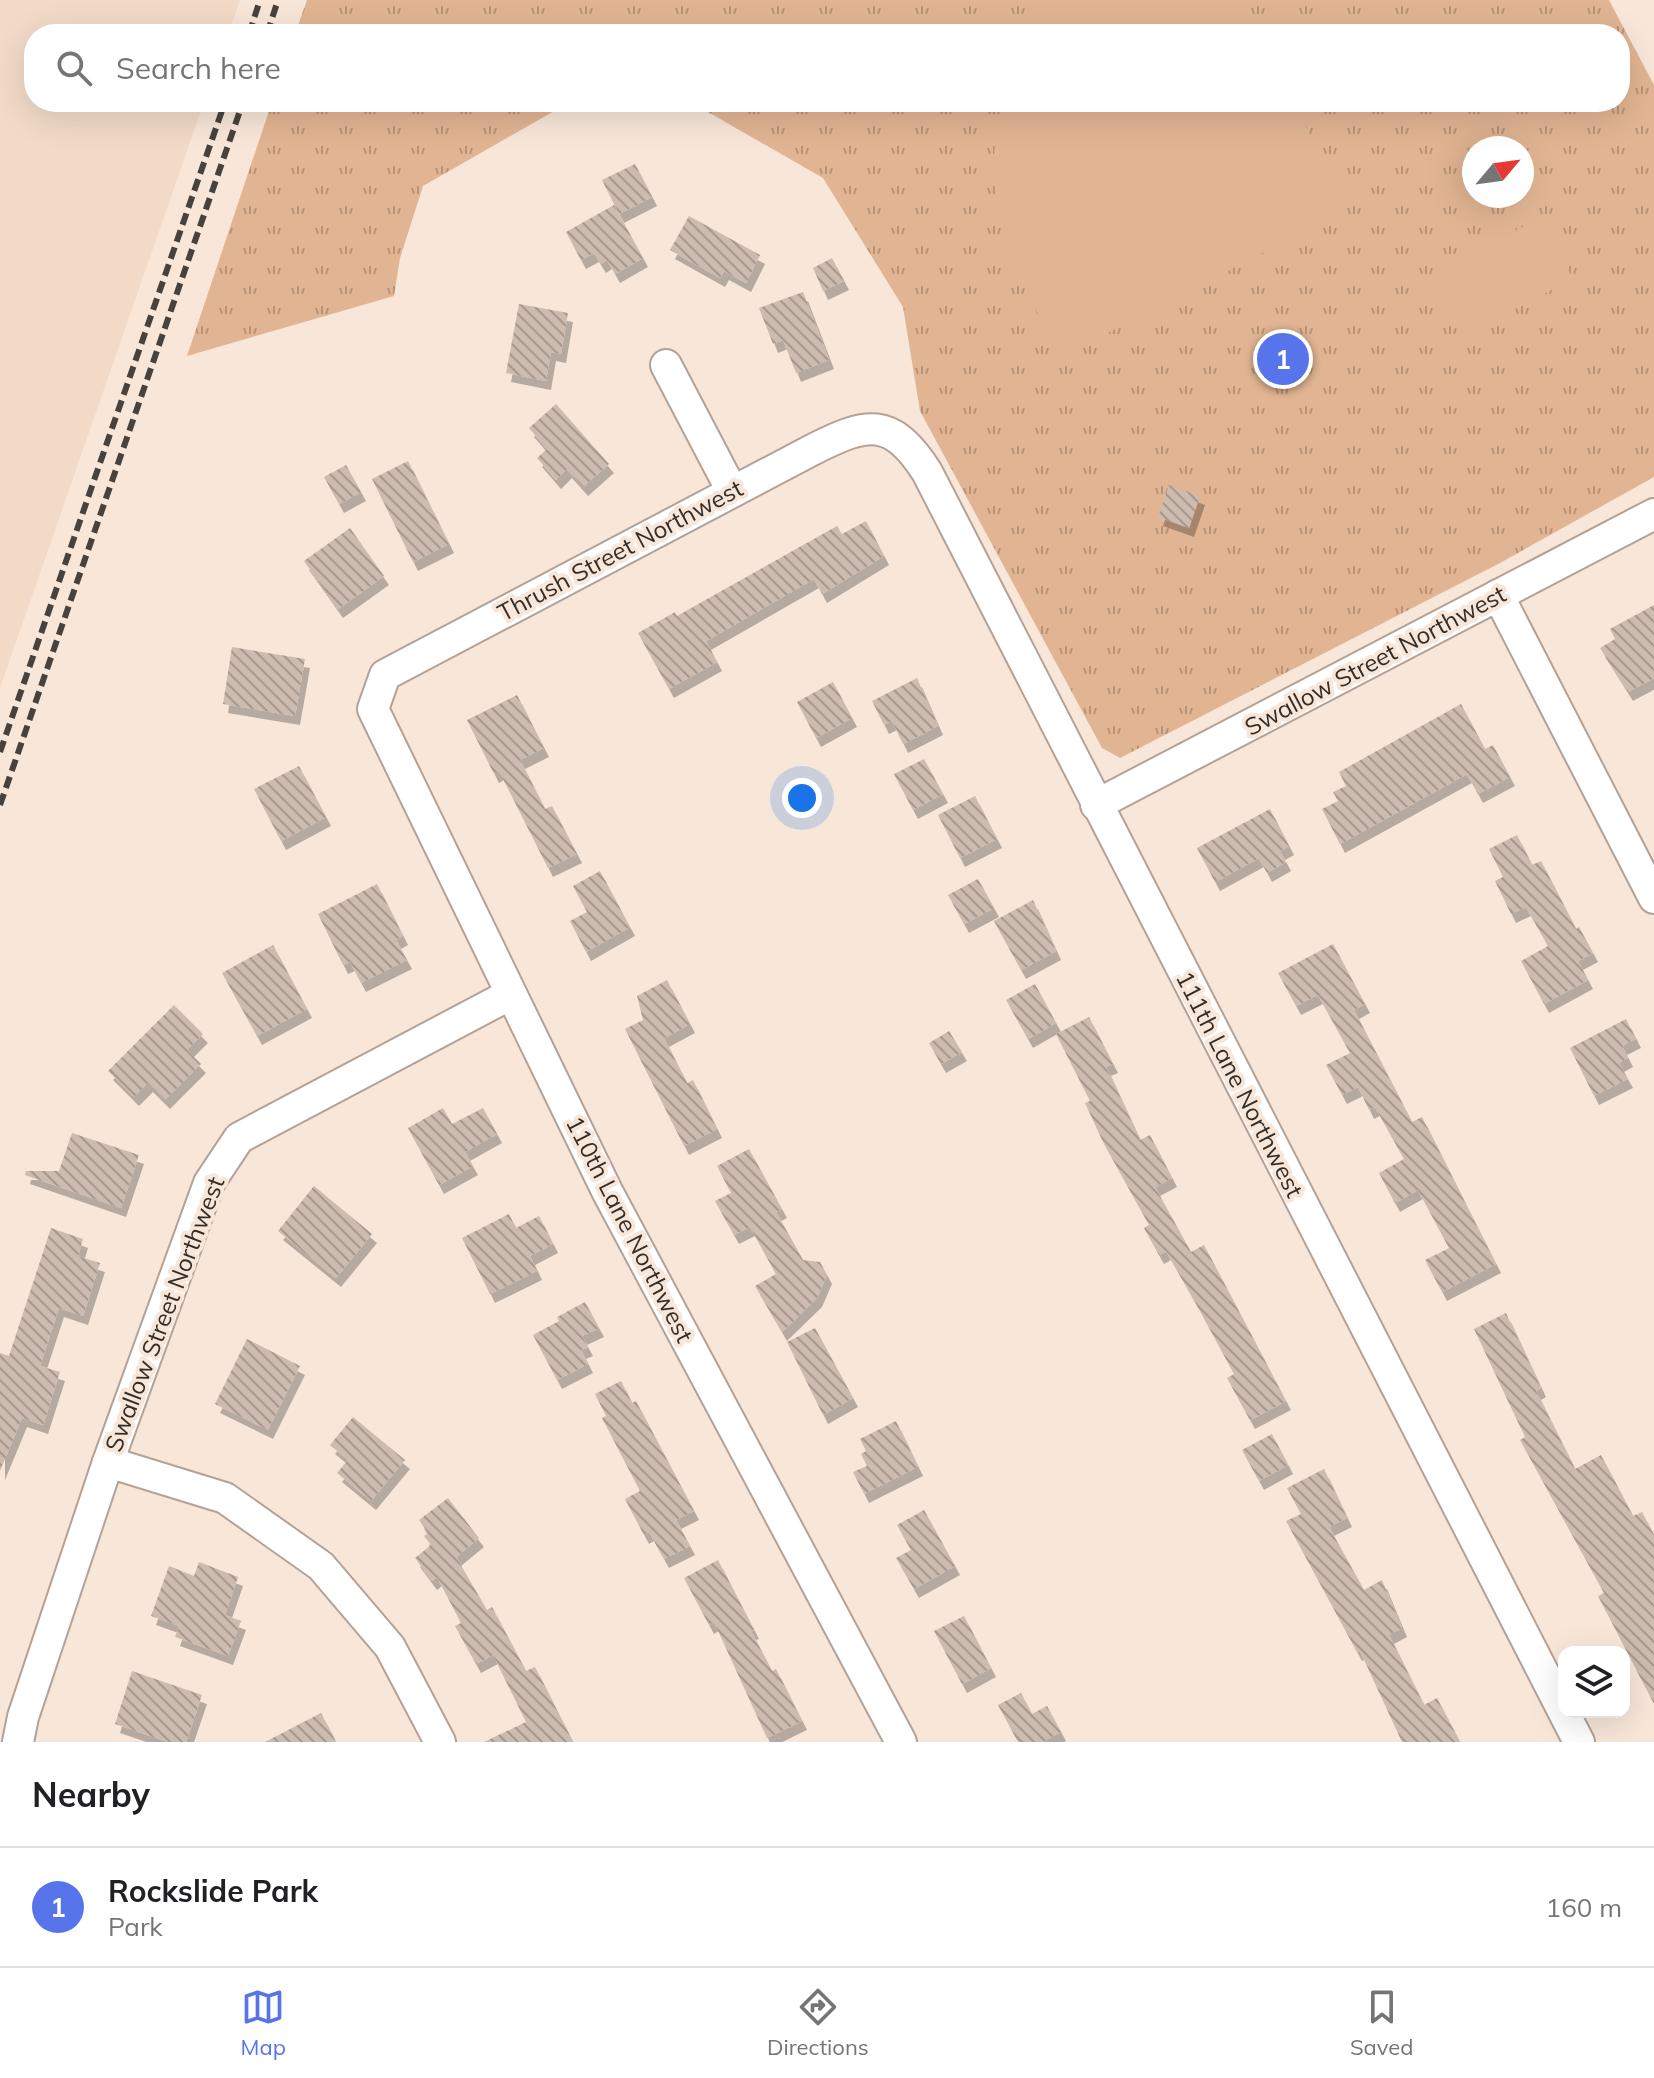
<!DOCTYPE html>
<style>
body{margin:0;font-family:Mulish,sans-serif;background:#f6f6f6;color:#202124}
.controls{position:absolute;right:24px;bottom:24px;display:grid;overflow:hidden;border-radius:16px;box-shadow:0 8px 32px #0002}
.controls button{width:72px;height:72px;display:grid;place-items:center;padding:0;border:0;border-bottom:2px solid #e0e0e0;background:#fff;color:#202124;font:40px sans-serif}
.compass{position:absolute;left:1462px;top:136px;width:72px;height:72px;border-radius:50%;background:#fff;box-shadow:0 8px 32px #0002;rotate:61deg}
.you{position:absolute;left:802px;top:798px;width:28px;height:28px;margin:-20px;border:6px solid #fff;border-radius:50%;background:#1a73e8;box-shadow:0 0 0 12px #1a73e833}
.badge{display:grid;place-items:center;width:52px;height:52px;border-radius:50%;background:#5874ea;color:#fff;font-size:26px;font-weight:700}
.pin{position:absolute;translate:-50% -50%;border:4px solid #fff;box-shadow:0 2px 8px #0006}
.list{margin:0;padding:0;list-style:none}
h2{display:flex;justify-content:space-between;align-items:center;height:104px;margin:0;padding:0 32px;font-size:34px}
h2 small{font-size:26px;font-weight:400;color:#757577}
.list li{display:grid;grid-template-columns:52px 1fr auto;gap:24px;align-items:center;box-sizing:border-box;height:120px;padding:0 32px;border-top:2px solid #e0e0e0}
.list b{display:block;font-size:30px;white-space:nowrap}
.list p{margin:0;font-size:26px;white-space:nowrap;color:#757577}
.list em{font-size:26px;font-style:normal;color:#757577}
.icon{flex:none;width:44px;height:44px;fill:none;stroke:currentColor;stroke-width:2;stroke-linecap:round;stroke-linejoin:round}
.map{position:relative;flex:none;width:1654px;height:1742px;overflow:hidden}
.search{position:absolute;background:#fff;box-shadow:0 8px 32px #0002;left:24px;right:24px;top:24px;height:88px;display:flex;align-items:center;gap:20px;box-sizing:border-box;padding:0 28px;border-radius:32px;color:#757577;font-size:30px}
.sheet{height:224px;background:#fff}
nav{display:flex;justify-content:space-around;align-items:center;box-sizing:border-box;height:112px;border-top:2px solid #e0e0e0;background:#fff;font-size:22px;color:#757577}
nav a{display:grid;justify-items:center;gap:4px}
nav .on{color:#5874ea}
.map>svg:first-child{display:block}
.built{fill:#f2dac7}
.grass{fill:url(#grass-tufts);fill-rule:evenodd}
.garden{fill:#e1b593}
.building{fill:url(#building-back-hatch);filter:url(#shadow)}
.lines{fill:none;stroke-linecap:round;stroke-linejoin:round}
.minor-casing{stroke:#b3a295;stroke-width:34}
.minor{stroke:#fff;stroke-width:30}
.rail{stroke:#49423c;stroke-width:6;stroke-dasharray:12 6;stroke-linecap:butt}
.labels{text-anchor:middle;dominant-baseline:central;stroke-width:8;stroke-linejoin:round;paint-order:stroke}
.street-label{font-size:24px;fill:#332d28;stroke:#f8e6d9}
</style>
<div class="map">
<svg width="1654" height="1742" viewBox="0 0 1654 1742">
<defs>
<pattern id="grass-tufts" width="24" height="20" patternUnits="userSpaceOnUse" patternTransform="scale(2)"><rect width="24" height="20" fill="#e1b593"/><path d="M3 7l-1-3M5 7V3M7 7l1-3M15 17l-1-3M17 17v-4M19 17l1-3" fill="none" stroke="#b79478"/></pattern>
<pattern id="building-back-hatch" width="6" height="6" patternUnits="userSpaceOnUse" patternTransform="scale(2)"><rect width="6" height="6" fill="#ccbbae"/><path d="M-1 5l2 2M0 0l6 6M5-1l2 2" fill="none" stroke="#a6988e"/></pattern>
<filter id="shadow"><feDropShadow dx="5" dy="9" stdDeviation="0" flood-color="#0004"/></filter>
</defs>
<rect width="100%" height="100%" fill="#f8e6d9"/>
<path class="built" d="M0,0H240L228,34H34V102H204L0,688Z"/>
<g class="grass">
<path d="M307,0H1609L1654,85V477L1500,563L1120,758L1102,748L920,411L903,307L823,178L694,104L679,102H1620V34H295ZM1474,148H1522V196H1474Z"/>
<path d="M272,102H570L423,186L400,258L394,296L187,356Z"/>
</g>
<g class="garden">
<path d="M1066,0H1244L1261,34H1038Z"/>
<path d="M1005,102H1294L1341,197L1336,215L1061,357C1017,275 972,198 1005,102Z"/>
<path d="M1541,217L1573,279L1461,337L1429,276Z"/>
</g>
<g class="building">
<path d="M635,164L652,197L619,214L602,180Z"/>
<path d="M614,205L643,258L615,274L607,260L601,264L594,253L581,260L566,232Z"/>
<path d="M689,216L760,255L746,283L724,271L720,278L670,250Z"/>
<path d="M832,258L844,281L823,291L813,268Z"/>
<path d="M803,292L829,360L796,373L783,340L773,344L759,308Z"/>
<path d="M519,304L568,313L561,354L551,352L546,381L506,373Z"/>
<path d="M556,404L609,464L583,487L567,469L556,480L537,458L547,449L529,428Z"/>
<path d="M408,461L449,544L413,562L372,479Z"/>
<path d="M346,465L361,492L339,504L324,477Z"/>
<path d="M1169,485L1200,496L1189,528L1158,517Z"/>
<path d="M866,521L884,556L822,594L814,579L706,641L717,662L669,689L638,633L675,612L677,616L837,526L842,534Z"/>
<path d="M350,528L384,576L338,609L304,561Z"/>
<path d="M1654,605V678L1628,692L1600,648L1615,639L1610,629Z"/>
<path d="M232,647L305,659L295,716L223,704Z"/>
<path d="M917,678L938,726L903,744L892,721L884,725L872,701Z"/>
<path d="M833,682L852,718L816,738L797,702Z"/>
<path d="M517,695L544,748L520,760L545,809L552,806L577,854L548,868L499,771L494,774L467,720Z"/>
<path d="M1461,704L1485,749L1493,745L1510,777L1478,794L1467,774L1340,844L1322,809L1338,801L1333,792L1346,786L1339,772Z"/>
<path d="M924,759L943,794L913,810L894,774Z"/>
<path d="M299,766L326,817L281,841L254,789Z"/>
<path d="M975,796L997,839L960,858L938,815Z"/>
<path d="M1270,809L1289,846L1280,851L1286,862L1267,873L1259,858L1215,882L1197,848Z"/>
<path d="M1517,835L1532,865L1541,861L1576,929L1579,927L1593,953L1578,961L1588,980L1544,1004L1521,961L1548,946L1526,907L1511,914L1495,881L1503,877L1489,849Z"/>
<path d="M600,871L630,927L586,952L570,921L587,912L573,886Z"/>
<path d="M978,879L994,908L964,924L948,895Z"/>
<path d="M377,884L403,936L396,940L407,960L361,983L350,962L343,965L318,914Z"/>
<path d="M1033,900L1056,951L1021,970L994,921Z"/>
<path d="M1333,944L1365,1004L1354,1010L1412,1122L1422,1117L1496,1264L1442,1292L1425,1260L1449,1248L1418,1190L1395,1203L1379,1173L1404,1159L1375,1107L1369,1110L1358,1087L1342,1095L1326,1065L1350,1053L1318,995L1296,1006L1278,973Z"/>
<path d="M273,945L307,1009L257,1036L222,973Z"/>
<path d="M667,980L690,1024L664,1038L687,1083L693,1080L717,1129L684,1146L625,1029L643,1020L637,996Z"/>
<path d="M1035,984L1056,1023L1028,1039L1006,1000Z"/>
<path d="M174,1005L203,1034L187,1050L201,1064L165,1100L148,1083L134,1097L108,1071Z"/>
<path d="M1089,1017L1113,1064L1106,1067L1140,1140L1150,1135L1172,1178L1155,1187L1191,1252L1204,1245L1286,1401L1250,1420L1227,1378L1234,1374L1200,1311L1166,1251L1159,1255L1144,1228L1149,1225L1103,1142L1085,1103L1090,1101L1056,1034Z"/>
<path d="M1626,1019L1636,1039L1622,1046L1628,1058L1619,1063L1628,1079L1594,1096L1570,1048Z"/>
<path d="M949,1031L962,1052L941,1064L929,1043Z"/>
<path d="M443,1108L452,1124L483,1108L497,1134L465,1152L473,1166L439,1185L408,1128Z"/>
<path d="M72,1133L139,1155L121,1208L25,1175L26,1171H59Z"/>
<path d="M749,1149L782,1209L776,1212L803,1260L820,1262L827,1275L817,1298L782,1332L755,1286L776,1274L750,1227L734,1235L715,1201L731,1193L717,1166Z"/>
<path d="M314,1186L372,1234L336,1278L278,1231Z"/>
<path d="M509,1214L516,1228L539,1216L553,1244L530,1256L537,1271L490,1294L462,1238Z"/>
<path d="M51,1228L83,1239L78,1256L100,1263L83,1316L59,1308L40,1366L60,1372L43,1425L22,1418L0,1471V1353L9,1356Z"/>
<path d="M585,1302L599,1328L582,1336L588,1347L581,1350L588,1364L557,1380L533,1335L559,1321L557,1317Z"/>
<path d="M1506,1313L1541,1388L1536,1391L1575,1469L1601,1455L1633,1516L1642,1512L1654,1535V1704L1598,1596L1604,1593L1520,1440L1525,1437L1474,1329Z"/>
<path d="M815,1328L853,1398L823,1415L787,1342Z"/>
<path d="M247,1339L300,1366L268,1430L215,1404Z"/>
<path d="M621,1381L632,1403L636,1401L694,1511L676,1520L690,1546L664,1559L649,1532L644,1535L625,1499L640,1491L602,1418L606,1416L595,1394Z"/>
<path d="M353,1417L405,1460L371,1501L337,1473L348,1460L330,1445Z"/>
<path d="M896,1421L918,1467L864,1494L853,1472L867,1466L861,1454L866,1451L860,1439Z"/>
<path d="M1272,1434L1288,1465L1259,1481L1242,1450Z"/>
<path d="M1324,1469L1347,1518L1329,1527L1364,1590L1382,1580L1402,1628L1389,1635L1424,1705L1437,1698L1460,1742H1402L1360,1651L1357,1652L1286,1521L1301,1514L1287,1488Z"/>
<path d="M448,1498L479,1538L456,1557L487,1610L492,1607L526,1671L535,1667L573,1742H484L526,1722L493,1655L476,1664L455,1626L461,1623L437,1577L432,1581L415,1558L431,1545L424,1536L428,1533L419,1520Z"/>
<path d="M924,1510L955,1566L914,1589L896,1558L911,1550L897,1525Z"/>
<path d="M718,1560L754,1630L751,1631L772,1671L776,1669L802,1721L767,1738L714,1622L709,1625L684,1578Z"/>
<path d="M199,1562L238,1577L225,1615L241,1621L228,1656L175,1637L179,1626L151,1616L169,1566L194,1576Z"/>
<path d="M964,1616L991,1668L962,1684L934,1631Z"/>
<path d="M132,1671L202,1695L186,1742H168L115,1724Z"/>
<path d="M1021,1693L1032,1714L1047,1706L1061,1732L1042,1742H1018L998,1705Z"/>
<path d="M321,1713L336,1742H265Z"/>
</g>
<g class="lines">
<g class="minor-casing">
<g id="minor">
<path d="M666,365L732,491"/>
<path d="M1498,595L1654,898"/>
<path d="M1096,805L1654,514"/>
<path d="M108,1462L225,1498L321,1566L390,1647L440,1742"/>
<path d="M18,1742L23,1717L108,1462L209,1183L239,1138L511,994"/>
<path d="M901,1742L607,1191L373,709L385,675L812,450C867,422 891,416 927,472L1579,1742"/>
</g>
</g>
<use href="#minor" class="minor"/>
<g class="rail">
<path d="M249,34L260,0"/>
<path d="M267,34L278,0"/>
<path d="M0,752L225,102"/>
<path d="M0,805L243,102"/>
</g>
</g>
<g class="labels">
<g class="street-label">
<text transform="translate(620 550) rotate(-28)">Thrush Street Northwest</text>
<text transform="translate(1375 660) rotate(-28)">Swallow Street Northwest</text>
<text transform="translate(1240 1084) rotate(63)">111th Lane Northwest</text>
<text transform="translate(630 1229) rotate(63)">110th Lane Northwest</text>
<text transform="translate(164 1314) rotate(-69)">Swallow Street Northwest</text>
</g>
</g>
</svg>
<div class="controls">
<button><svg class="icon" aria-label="layers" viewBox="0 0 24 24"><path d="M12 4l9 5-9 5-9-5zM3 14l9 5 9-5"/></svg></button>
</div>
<svg class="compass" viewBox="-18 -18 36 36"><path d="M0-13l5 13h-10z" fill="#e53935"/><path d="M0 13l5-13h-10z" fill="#757577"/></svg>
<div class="you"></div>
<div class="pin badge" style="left:1283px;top:359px">1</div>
<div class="search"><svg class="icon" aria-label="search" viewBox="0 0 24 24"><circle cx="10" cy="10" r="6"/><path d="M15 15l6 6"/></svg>Search here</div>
</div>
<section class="sheet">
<h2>Nearby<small></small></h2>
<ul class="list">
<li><span class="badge">1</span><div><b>Rockslide Park</b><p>Park</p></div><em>160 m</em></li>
</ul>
</section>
<nav>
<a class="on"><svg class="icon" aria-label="map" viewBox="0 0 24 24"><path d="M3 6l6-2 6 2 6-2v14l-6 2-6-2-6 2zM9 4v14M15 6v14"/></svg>Map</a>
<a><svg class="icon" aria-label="directions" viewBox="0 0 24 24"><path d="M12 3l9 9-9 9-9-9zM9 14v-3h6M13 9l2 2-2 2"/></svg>Directions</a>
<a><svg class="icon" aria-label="saved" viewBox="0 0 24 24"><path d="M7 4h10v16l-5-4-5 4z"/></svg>Saved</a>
</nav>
